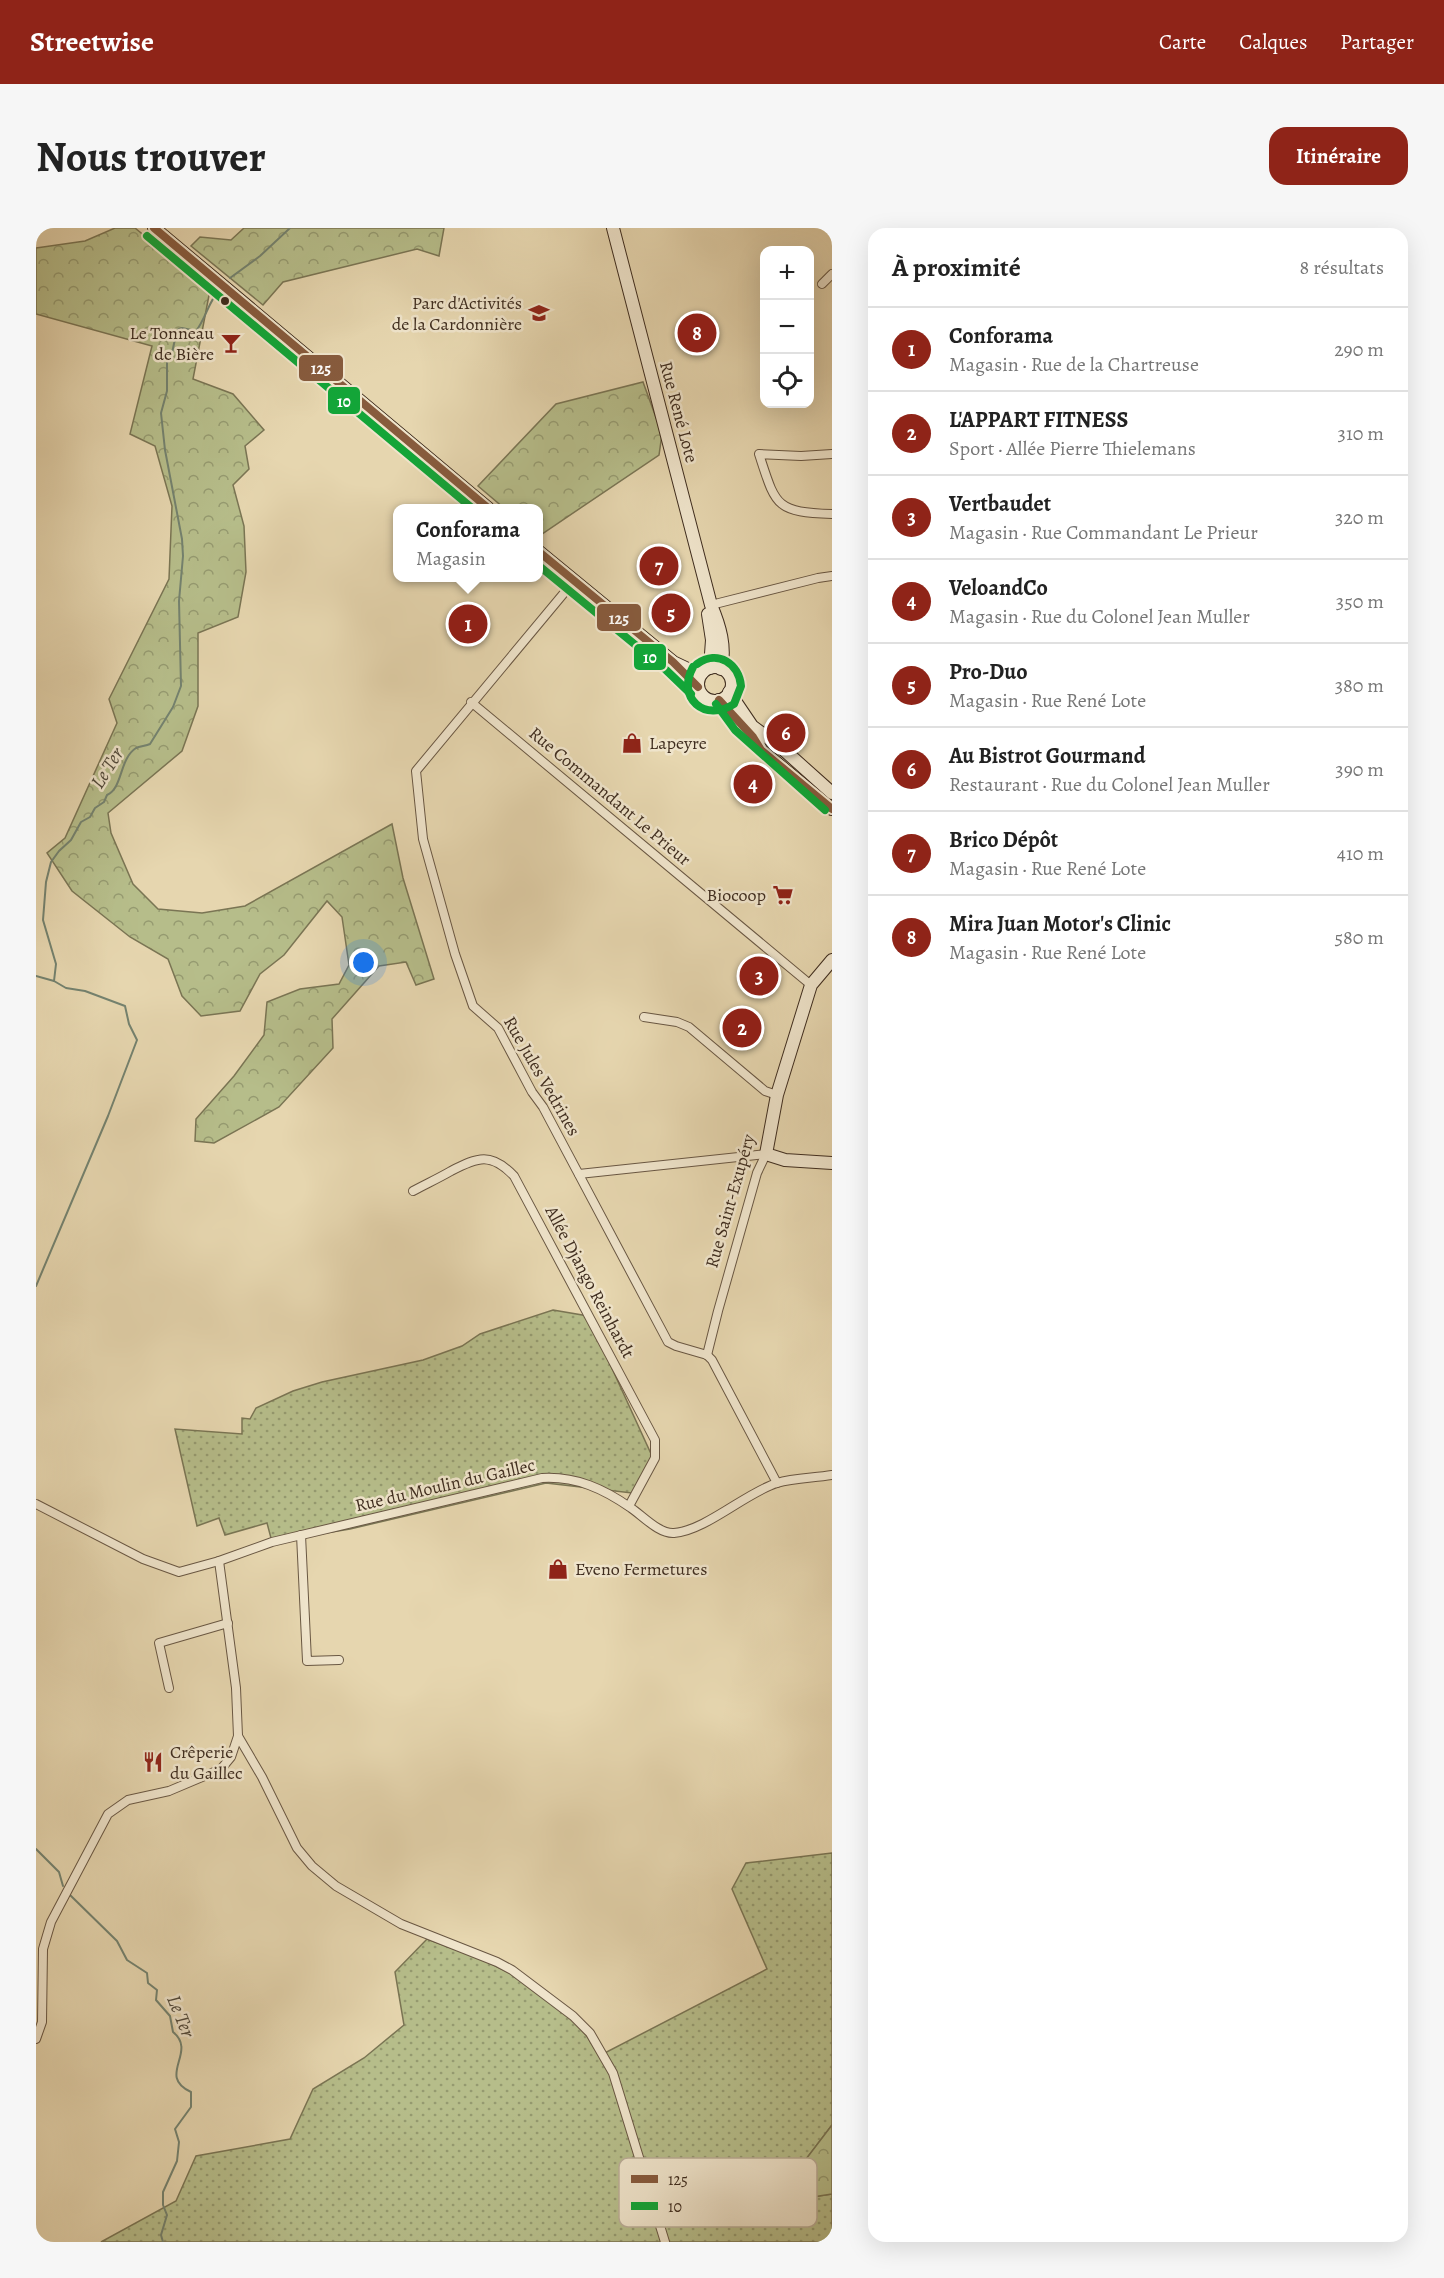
<!DOCTYPE html>
<html lang="fr">
<meta charset="utf-8">
<style>
body{margin:0;font-family:Alegreya,serif;background:#f6f6f6;color:#222}
.controls{position:absolute;right:18px;top:18px;display:grid;overflow:hidden;border-radius:12px;box-shadow:0 6px 24px #0002}
.controls button{width:54px;height:54px;display:grid;place-items:center;padding:0;border:0;border-bottom:2px solid #e0e0e0;background:#fff;color:#222;font:30px sans-serif}
.you{position:absolute;left:328px;top:735px;width:21px;height:21px;margin:-15px;border:4px solid #fff;border-radius:50%;background:#1a73e8;box-shadow:0 0 0 9px #1a73e833}
.badge{display:grid;place-items:center;width:39px;height:39px;border-radius:50%;background:#8f2418;color:#fff;font-size:20px;font-weight:700}
.pin{position:absolute;translate:-50% -50%;border:3px solid #fff;box-shadow:0 2px 6px #0006}
.popup{position:absolute;left:357px;top:276px;width:150px;height:78px;box-sizing:border-box;display:grid;place-content:center;border-radius:12px;background:#fff;filter:drop-shadow(0 2px 4px #0005);font-size:20px;white-space:nowrap;color:#767676}
.popup b{font-size:22px;color:#222}
.popup::after{content:'';position:absolute;left:50%;top:100%;margin-left:-12px;border:12px solid transparent;border-top-color:#fff}
.list{margin:0;padding:0;list-style:none}
h2{display:flex;justify-content:space-between;align-items:center;height:78px;margin:0;padding:0 24px;font-size:26px}
h2 small{font-size:20px;font-weight:400;color:#767676}
.list li{display:grid;grid-template-columns:39px 1fr auto;gap:18px;align-items:center;box-sizing:border-box;height:84px;padding:0 24px;border-top:2px solid #e0e0e0}
.list b{display:block;font-size:22px;white-space:nowrap}
.list p{margin:0;font-size:20px;white-space:nowrap;color:#767676}
.list em{font-size:20px;font-style:normal;color:#767676}
.icon{flex:none;width:33px;height:33px;fill:none;stroke:currentColor;stroke-width:2;stroke-linecap:round;stroke-linejoin:round}
.map{position:relative;flex:none;width:796px;height:2014px;overflow:hidden;border-radius:18px}
header{display:flex;align-items:center;gap:36px;box-sizing:border-box;height:84px;padding:0 30px;background:#8f2418;color:#fff}
header strong{font-size:28px}
nav{display:flex;gap:33px;margin-inline-start:auto;font-size:21px}
.intro{display:flex;align-items:center;justify-content:space-between;box-sizing:border-box;height:144px;padding:0 36px}
h1{margin:0;font-size:42px}
.button{padding:15px 27px;border-radius:18px;background:#8f2418;color:#fff;font-size:21px;font-weight:700}
main{display:flex;gap:36px;padding:0 36px}
aside{flex:1;background:#fff;border-radius:18px;box-shadow:0 6px 24px #0002}
.map>svg:first-child{display:block}
.grass{fill:url(#grass-dots);stroke:#7a7554;stroke-width:1.5}
.forest{fill:url(#forest-crowns);stroke:#7a7554;stroke-width:1.5}
.lines{fill:none;stroke-linecap:round;stroke-linejoin:round}
.stream{stroke:#74826f;stroke-width:2}
.street-casing{stroke:#695743;stroke-width:10}
.secondary-casing{stroke:#3f2d1f;stroke-width:14}
.street{stroke:#efe4cb;stroke-width:8}
.secondary{stroke:#efe4cb;stroke-width:12}
.bus-1-casing{stroke:#efe4cb;stroke-width:12}
.bus-2-casing{stroke:#efe4cb;stroke-width:12}
.bus-1{stroke:#875b3d;stroke-width:8}
.bus-2{stroke:#13a538;stroke-width:8}
.bus-dot{fill:#3f2d1f;stroke:#efe4cb;stroke-width:2}
.labels{text-anchor:middle;dominant-baseline:central;stroke-width:5;stroke-linejoin:round;paint-order:stroke}
.poi-label{font-size:18px;fill:#3f2d1f;stroke:#efe4cb;text-anchor:end}
.street-label{font-size:18px;fill:#3f2d1f;stroke:#efe4cb}
.water-label{font-size:20px;font-style:italic;fill:#51493a;stroke:#efe4cb}
.key{fill:#efe4cb;stroke:#baad97;stroke-width:1.5}
.key-label{font-size:16px;fill:#3f2d1f}
.line-badge{stroke:#efe4cb;stroke-width:2}
.badge-label{font-size:16px;text-anchor:middle;font-weight:bold;fill:#fff}
</style>
<header>
<strong>Streetwise</strong>
<nav><a>Carte</a><a>Calques</a><a>Partager</a></nav>
</header>
<div class="intro"><h1>Nous trouver</h1><a class="button">Itinéraire</a></div>
<main>
<div class="map">
<svg width="796" height="2014" viewBox="0 0 796 2014">
<defs>
<pattern id="grass-dots" width="8" height="8" patternUnits="userSpaceOnUse" patternTransform="scale(1.5)"><rect width="8" height="8" fill="#b6bd8a"/><path d="M2 2h.1M6 6h.1" fill="none" stroke="#959a70" stroke-width="1.8" stroke-linecap="round"/></pattern>
<pattern id="forest-crowns" width="20" height="18" patternUnits="userSpaceOnUse" patternTransform="scale(1.5)"><rect width="20" height="18" fill="#b6bd8a"/><path d="M2 6a3 3 0 1 1 6 0M12 15a3 3 0 1 1 6 0" fill="none" stroke="#959a70"/></pattern>
</defs>
<rect width="100%" height="100%" fill="#e6d6af"/>
<filter id="stains"><feTurbulence type="fractalNoise" baseFrequency=".00333" numOctaves="4"/><feColorMatrix values="0 0 0 0 .2 0 0 0 0 .09 0 0 0 0 .02 0 0 0 .5 -.17"/></filter>
<radialGradient id="worn" r=".72"><stop offset=".6" stop-color="#630" stop-opacity="0"/><stop offset="1" stop-color="#630" stop-opacity=".3"/></radialGradient>
<g class="grass">
<path d="M517,1082L552,1088L616,1228L596,1265L510,1255L314,1301L236,1314L231,1295L189,1307L183,1290L161,1298L139,1201L206,1206V1190L214,1191L220,1180L257,1163L286,1154L387,1132L426,1118L444,1106Z"/>
<path d="M796,1625V1897L751,1956C749,1963 751,1968 757,1972L796,1966V2014H65L140,1973L160,1928L254,1911L277,1861L328,1830L368,1797L359,1744L391,1711L445,1731L474,1745L535,1791L551,1808L563,1828L731,1741L696,1661L710,1635Z"/>
</g>
<g class="forest">
<path d="M79,0H99L174,62L157,151L197,166L228,202L209,218L213,241L197,257L208,298L210,344L202,389L162,405V478L146,523L72,585L75,605L97,656L122,681L166,685L209,678L356,596L367,650L398,751L380,757L370,734L343,738L296,791L297,820L243,879L178,915L159,913L160,891L198,848L228,807L231,774L264,761L303,756L313,737L306,689L291,673L248,727L224,746L204,783L165,788L146,768L132,731L94,709L36,663L11,625L29,610L81,495L73,471L133,351L136,278L119,218L94,206L116,118L0,86V20L49,13Z"/>
<path d="M208,0H408L403,28L381,21L247,54L227,77L155,18L164,9L195,12Z"/>
<path d="M607,154L626,206L623,227L503,308L502,280H468L442,258L520,176Z"/>
<path d="M796,1897V1966L757,1972C751,1968 749,1963 751,1956Z"/>
</g>
<g class="lines">
<g class="stream">
<path d="M194,50L224,28L254,0"/>
<path d="M0,748L18,753L30,760L49,763L89,778L93,796L101,812L72,888L0,1058"/>
<path d="M18,753L20,736L7,692L10,654L15,634L23,623L35,612L45,594L54,589L59,580L68,574L71,567C87,560 83,531 100,520C104,518 110,518 114,516L137,479L145,458L143,373L147,328L146,311L129,222L125,185L131,163V135L136,125L141,102L146,100L160,103C170,90 172,75 183,62"/>
<path d="M0,1621L23,1644L27,1658"/>
<path d="M33,1666L81,1713L91,1732L111,1745L112,1755L121,1762L120,1772L134,1788L137,1804C162,1824 120,1848 155,1864V1879L139,1901L143,1914L141,1933L127,1964V1977L131,1987L125,2007L127,2014"/>
</g>
<g class="street-casing">
<g id="street">
<path d="M786,56L796,46"/>
<path d="M796,226L765,228L723,226C740,278 739,284 796,286"/>
<path d="M538,353L380,543L387,611L419,726L437,778L462,800L496,864L507,879L632,1114L640,1118L671,1127"/>
<path d="M675,377L782,350L796,348"/>
<path d="M435,474L775,757"/>
<path d="M608,789L641,794L653,799L729,863L741,867"/>
<path d="M543,946L730,926"/>
<path d="M377,963C390,956 403,950 415,943C442,929 455,924 478,948L619,1212V1230L593,1278"/>
<path d="M671,1127L682,1083L721,945L730,926"/>
<path d="M671,1127L676,1132L741,1255"/>
<path d="M0,1276L107,1331L143,1344L183,1333L236,1314L506,1250C540,1248 568,1261 595,1280C607,1288 623,1306 638,1305C669,1303 711,1264 741,1255C758,1250 779,1250 796,1247"/>
<path d="M265,1307L271,1433L303,1432"/>
<path d="M183,1333L200,1460L202,1508L226,1549L261,1620L276,1638L300,1658L365,1696L461,1734L476,1742L537,1788L554,1805L577,1845L629,2014"/>
<path d="M133,1460L123,1415L192,1395"/>
<path d="M0,1811L6,1794L7,1721L15,1694L72,1586L92,1572L133,1563L185,1541L195,1529L202,1508"/>
</g>
</g>
<g class="secondary-casing">
<g id="secondary">
<path d="M118,0L452,280"/>
<path d="M577,0L675,377C684,398 690,419 685,441"/>
<path d="M502,323L637,434L658,444L666,445"/>
<path d="M672,386L676,412L674,440"/>
<circle cx="679" cy="456" r="17"/>
<path d="M693,464L716,498L748,522L796,565"/>
<path d="M683,472C695,491 718,504 725,522L796,581"/>
<path d="M796,732L775,757L741,867L730,926L749,932L796,935"/>
</g>
</g>
<use href="#street" class="street"/>
<use href="#secondary" class="secondary"/>
<g class="bus-1-casing">
<g id="bus-1">
<path d="M118,0L452,280"/>
<path d="M502,323L637,434L662,459"/>
<path d="M683,472L717,509L725,522L796,581"/>
</g>
</g>
<g class="bus-2-casing">
<g id="bus-2">
<path d="M111,8L436,280"/>
<path d="M502,337L630,442L655,466"/>
<path d="M657,439C640,470 669,495 698,476L705,458C703,436 682,421 661,436"/>
<path d="M680,476L699,502L789,582"/>
</g>
</g>
<use href="#bus-1" class="bus-1"/>
<use href="#bus-2" class="bus-2"/>
</g>
<defs>
<g id="university-bare" transform="scale(1.62)"><path d="M0-5L7-2L0 1L-7-2ZM-4 1L0 2.5L4 1V4Q0 6-4 4Z" fill="#8f2418" stroke="#efe4cb" stroke-width="2.5" paint-order="stroke"/></g>
<g id="bar-bare" transform="scale(1.62)"><path d="M-6-5H6L.8 .8V4.5H3.5V6h-7V4.5H-.8V.8Z" fill="#8f2418" stroke="#efe4cb" stroke-width="2.5" paint-order="stroke"/></g>
<g id="shop-bare" transform="scale(1.62)"><path d="M-5-2.5h2.3a2.7 3.5 0 0 1 5.4 0H5L5.5 6h-11ZM-1.5-2.5h3a1.5 2.3 0 0 0-3 0Z" fill="#8f2418" stroke="#efe4cb" stroke-width="2.5" paint-order="stroke"/></g>
<g id="supermarket-bare" transform="scale(1.62)"><path d="M-6-5.5h2.5l.6 2H6L4.5 2H-2.5L-4.4-4H-6ZM-1.5 3.2a1.3 1.3 0 1 0 .1 0ZM3 3.2a1.3 1.3 0 1 0 .1 0Z" fill="#8f2418" stroke="#efe4cb" stroke-width="2.5" paint-order="stroke"/></g>
<g id="restaurant-bare" transform="scale(1.62)"><path d="M-5-6h1v4h1v-4h1v4h1v-4h1v5L-1.5 .5V6h-2V.5L-5-1ZM5-6V6H3V1.5H1.5Q1.5-4 5-6Z" fill="#8f2418" stroke="#efe4cb" stroke-width="2.5" paint-order="stroke"/></g>
</defs>
<g fill-rule="evenodd">
<use href="#university-bare" x="503" y="85"/>
<use href="#bar-bare" x="195" y="115"/>
<use href="#shop-bare" x="596" y="515"/>
<use href="#supermarket-bare" x="747" y="667"/>
<use href="#shop-bare" x="522" y="1341"/>
<use href="#restaurant-bare" x="117" y="1534"/>
</g>
<circle class="bus-dot" cx="189" cy="73" r="5"/>
<g class="labels">
<g class="poi-label">
<text x="486" y="75">Parc d'Activités<tspan x="486" dy="21">de la Cardonnière</tspan></text>
<text x="178" y="105">Le Tonneau<tspan x="178" dy="21">de Bière</tspan></text>
<text x="613" y="515" text-anchor="start">Lapeyre</text>
<text x="730" y="667">Biocoop</text>
<text x="539" y="1341" text-anchor="start">Eveno Fermetures</text>
<text x="134" y="1524" text-anchor="start">Crêperie<tspan x="134" dy="21">du Gaillec</tspan></text>
</g>
<g class="street-label">
<text transform="translate(643 184) rotate(75)">Rue René Lote</text>
<text transform="translate(574 568) rotate(40)">Rue Commandant Le Prieur</text>
<text transform="translate(506 848) rotate(60)">Rue Jules Vedrines</text>
<text transform="translate(694 973) rotate(-74)">Rue Saint-Exupéry</text>
<text transform="translate(554 1054) rotate(62)">Allée Django Reinhardt</text>
<text transform="translate(409 1257) rotate(-13)">Rue du Moulin du Gaillec</text>
</g>
<g class="water-label">
<text transform="translate(71 540) rotate(-58)">Le Ter</text>
<text transform="translate(145 1788) rotate(68)">Le Ter</text>
</g>
</g>
<rect x="583" y="1930" width="198" height="69" rx="9" class="key"/>
<rect x="595" y="1947" width="27" height="8" fill="#875b3d"/>
<rect x="595" y="1974" width="27" height="8" fill="#13a538"/>
<g class="key-label">
<text x="632" y="1957">125</text>
<text x="632" y="1984">10</text>
</g>
<g class="line-badge">
<rect x="262" y="126" width="46" height="28" rx="6" fill="#875b3d"/>
<rect x="291" y="158" width="34" height="29" rx="6" fill="#13a538"/>
<rect x="560" y="375" width="46" height="29" rx="6" fill="#875b3d"/>
<rect x="597" y="415" width="34" height="28" rx="6" fill="#13a538"/>
</g>
<g class="badge-label">
<text x="285" y="146">125</text>
<text x="308" y="179">10</text>
<text x="583" y="396">125</text>
<text x="614" y="435">10</text>
</g>
<rect width="100%" height="100%" filter="url(#stains)"/>
<rect width="100%" height="100%" fill="url(#worn)"/>
</svg>
<div class="controls">
<button>+</button>
<button>−</button>
<button><svg class="icon" aria-label="locate" viewBox="0 0 24 24"><circle cx="12" cy="12" r="6"/><path d="M12 2v4M12 18v4M2 12h4M18 12h4"/></svg></button>
</div>
<div class="you"></div>
<div class="pin badge" style="left:432px;top:396px">1</div>
<div class="popup"><b>Conforama</b>Magasin</div>
<div class="pin badge" style="left:706px;top:800px">2</div>
<div class="pin badge" style="left:723px;top:748px">3</div>
<div class="pin badge" style="left:717px;top:556px">4</div>
<div class="pin badge" style="left:635px;top:385px">5</div>
<div class="pin badge" style="left:750px;top:505px">6</div>
<div class="pin badge" style="left:623px;top:338px">7</div>
<div class="pin badge" style="left:661px;top:105px">8</div>
</div>
<aside>
<h2>À proximité<small>8 résultats</small></h2>
<ul class="list">
<li><span class="badge">1</span><div><b>Conforama</b><p>Magasin · Rue de la Chartreuse</p></div><em>290 m</em></li>
<li><span class="badge">2</span><div><b>L'APPART FITNESS</b><p>Sport · Allée Pierre Thielemans</p></div><em>310 m</em></li>
<li><span class="badge">3</span><div><b>Vertbaudet</b><p>Magasin · Rue Commandant Le Prieur</p></div><em>320 m</em></li>
<li><span class="badge">4</span><div><b>VeloandCo</b><p>Magasin · Rue du Colonel Jean Muller</p></div><em>350 m</em></li>
<li><span class="badge">5</span><div><b>Pro-Duo</b><p>Magasin · Rue René Lote</p></div><em>380 m</em></li>
<li><span class="badge">6</span><div><b>Au Bistrot Gourmand</b><p>Restaurant · Rue du Colonel Jean Muller</p></div><em>390 m</em></li>
<li><span class="badge">7</span><div><b>Brico Dépôt</b><p>Magasin · Rue René Lote</p></div><em>410 m</em></li>
<li><span class="badge">8</span><div><b>Mira Juan Motor's Clinic</b><p>Magasin · Rue René Lote</p></div><em>580 m</em></li>
</ul>
</aside>
</main>
